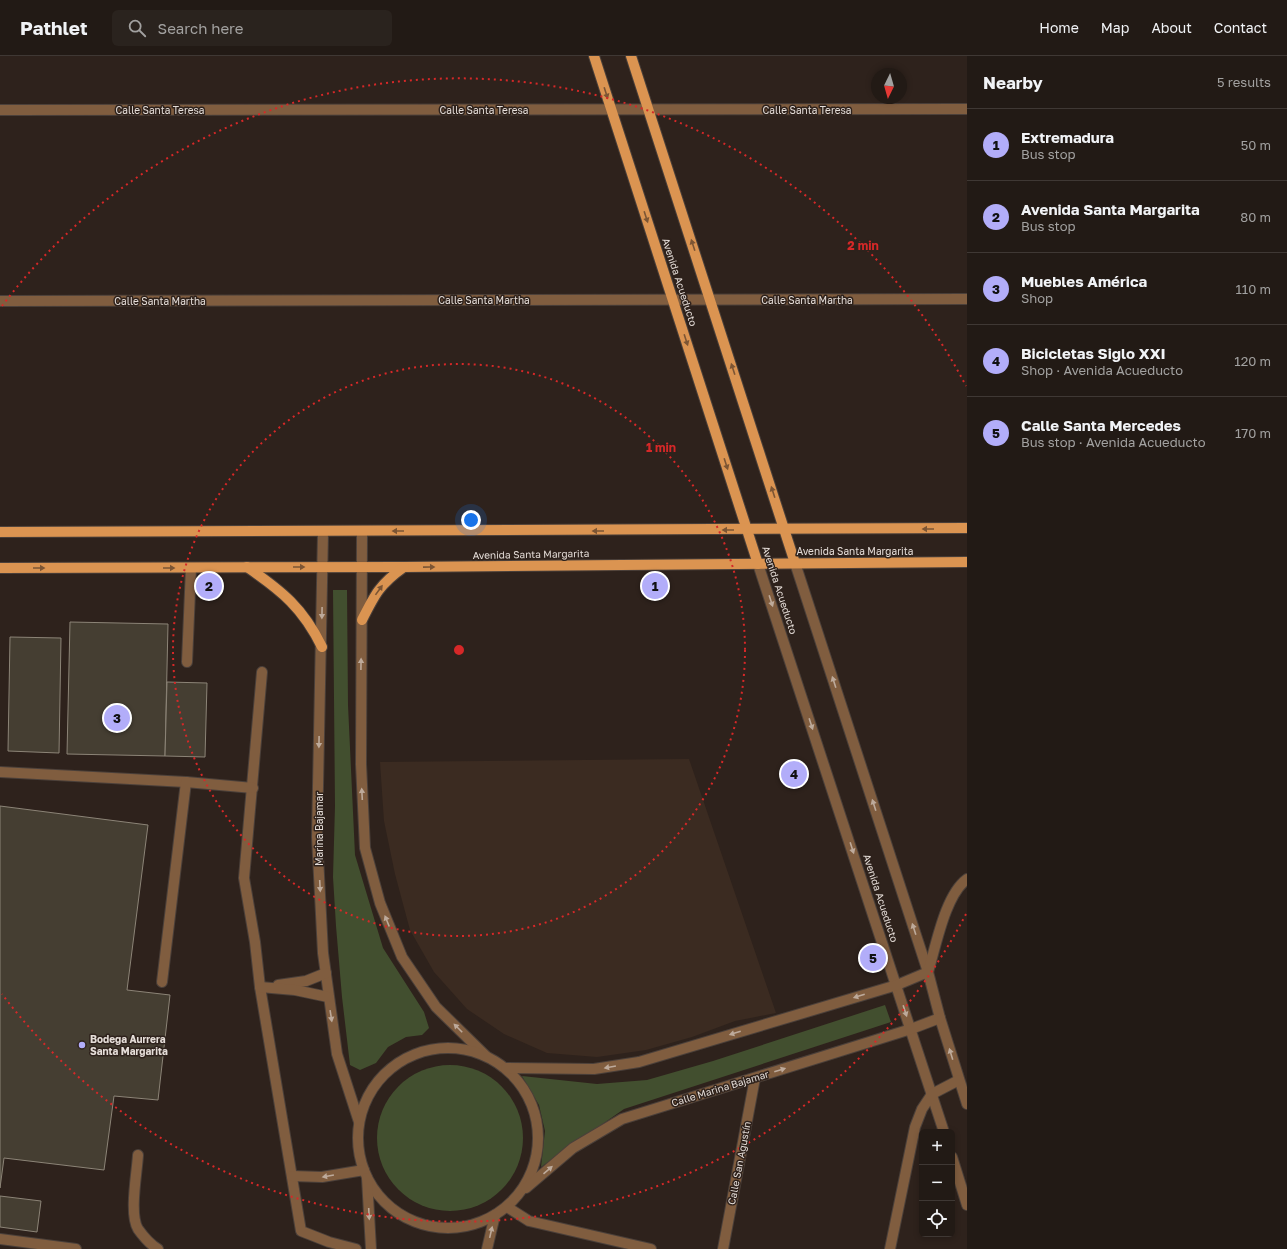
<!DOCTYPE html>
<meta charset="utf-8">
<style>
body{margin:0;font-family:"Golos Text",sans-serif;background:#2a231e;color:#f1f3f6}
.controls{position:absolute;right:12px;bottom:12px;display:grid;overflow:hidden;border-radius:6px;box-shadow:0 2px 6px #0003}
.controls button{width:36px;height:36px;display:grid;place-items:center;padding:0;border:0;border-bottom:1px solid #3f3834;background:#221a15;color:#f1f3f6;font:20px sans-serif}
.compass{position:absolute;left:871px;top:12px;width:36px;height:36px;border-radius:50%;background:#221a15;box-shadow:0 2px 6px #0003;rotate:185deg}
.you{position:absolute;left:471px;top:464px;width:14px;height:14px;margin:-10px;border:3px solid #fff;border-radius:50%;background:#1a73e8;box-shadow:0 0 0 6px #1a73e833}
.badge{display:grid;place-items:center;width:26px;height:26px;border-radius:50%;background:#b2adf9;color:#111;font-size:13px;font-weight:700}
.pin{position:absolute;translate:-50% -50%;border:2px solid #fff;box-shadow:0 1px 4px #0006}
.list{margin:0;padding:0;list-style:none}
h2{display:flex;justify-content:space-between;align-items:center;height:52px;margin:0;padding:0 16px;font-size:17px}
h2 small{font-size:13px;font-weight:400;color:#a2a1a0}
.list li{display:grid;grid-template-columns:26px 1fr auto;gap:12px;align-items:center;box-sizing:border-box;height:72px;padding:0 16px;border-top:1px solid #3f3834}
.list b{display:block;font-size:15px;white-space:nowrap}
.list p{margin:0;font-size:13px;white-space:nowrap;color:#a2a1a0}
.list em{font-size:13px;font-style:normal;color:#a2a1a0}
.icon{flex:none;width:22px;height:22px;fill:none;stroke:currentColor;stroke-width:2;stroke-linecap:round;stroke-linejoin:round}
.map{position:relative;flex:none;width:967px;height:1193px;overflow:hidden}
header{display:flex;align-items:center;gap:24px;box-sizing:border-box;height:56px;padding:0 20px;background:#221a15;border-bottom:1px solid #3f3834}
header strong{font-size:19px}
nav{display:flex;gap:22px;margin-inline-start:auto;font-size:14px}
.search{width:280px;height:36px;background:#2a231e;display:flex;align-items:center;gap:10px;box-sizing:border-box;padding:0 14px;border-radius:6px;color:#a2a1a0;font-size:15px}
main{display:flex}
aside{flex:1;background:#221a15}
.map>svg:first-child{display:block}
.built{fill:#3b2b21}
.green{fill:#424f2f}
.building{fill:#453e32;stroke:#8c8477}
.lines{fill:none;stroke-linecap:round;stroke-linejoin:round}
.minor-casing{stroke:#4b403a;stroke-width:12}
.major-casing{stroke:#4b403a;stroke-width:12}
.minor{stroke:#805d3f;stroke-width:10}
.major{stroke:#db9451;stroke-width:10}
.oneway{fill:#7c5534}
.oneway2{fill:#bdaa9b}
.ring{fill:none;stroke:#d62828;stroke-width:2;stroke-dasharray:2 4}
.poi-dot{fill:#b2adf9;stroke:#2e221c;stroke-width:1.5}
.labels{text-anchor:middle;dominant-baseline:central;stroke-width:3;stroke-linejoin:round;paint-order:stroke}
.street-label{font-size:10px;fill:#e5ddd8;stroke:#2e221c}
.poi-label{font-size:10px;font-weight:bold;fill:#e5ddd8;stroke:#2e221c;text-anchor:start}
.centre{fill:#d62828;stroke:#2e221c;stroke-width:2}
.ring-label{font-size:12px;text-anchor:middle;font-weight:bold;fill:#d62828;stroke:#2e221c;stroke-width:3;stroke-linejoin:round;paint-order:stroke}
</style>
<header>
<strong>Pathlet</strong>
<div class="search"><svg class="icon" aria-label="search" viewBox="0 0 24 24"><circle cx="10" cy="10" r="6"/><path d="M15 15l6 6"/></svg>Search here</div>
<nav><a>Home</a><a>Map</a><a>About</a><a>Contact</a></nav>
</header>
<main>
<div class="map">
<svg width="967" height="1193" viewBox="0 0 967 1193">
<rect width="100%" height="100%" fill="#2e221c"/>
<path class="built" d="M689,703L776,957L735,965L692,981L646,994L597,1001L547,997L504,978L467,953L434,916L410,874L395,818L384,765L380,706Z"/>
<g class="green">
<path d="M333,534H347L348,649L355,799L383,892L424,956L429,972L422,979L406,981L388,991L376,1007L360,1014L350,1009L342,941L336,870L333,821L335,750Z"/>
<path d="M885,949L891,966L624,1053L541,1111L545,1075L539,1049L522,1020L597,1028L647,1024L713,1005Z"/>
<circle cx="450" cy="1082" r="73"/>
</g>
<g class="building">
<path d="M70,566L168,568L165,700L67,698Z"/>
<path d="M10,581L61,582L59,697L8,695Z"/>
<path d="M167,626L207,627L205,701L165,700Z"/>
<path d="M0,750L148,769L127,934L170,939L158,1044L114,1040L104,1114L4,1102L0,1132Z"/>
<path d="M0,1140L41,1145L37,1176L0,1171Z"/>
</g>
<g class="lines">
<g class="minor-casing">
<g id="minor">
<path d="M0,54L967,53"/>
<path d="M0,245L967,243"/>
<path d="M362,475L361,708L365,792L380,847L402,901L436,951L486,1000"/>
<path d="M323,476L317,781L323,897L337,998L359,1066"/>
<path d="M795,507L928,916L940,962L967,1048"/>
<path d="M758,508L944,1076"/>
<path d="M187,606L191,512"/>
<path d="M262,616L244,822L255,886L260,931L301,1175L329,1186L356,1193"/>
<path d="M0,716L186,726L253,732"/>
<path d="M162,926L186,726"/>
<path d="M278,929L306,925L326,917"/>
<path d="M260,931L295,934L328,941"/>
<circle cx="448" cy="1082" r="90"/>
<path d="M506,1012L594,1013L639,1006L897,929L928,916C936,890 945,839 967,823"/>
<path d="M138,1099C137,1117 129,1158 138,1173C143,1180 151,1189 158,1193"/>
<path d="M952,1101L967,1149"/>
<path d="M292,1120L322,1121L364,1114"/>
<path d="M367,1122L371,1193"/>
<path d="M526,1132L573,1092L622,1063L911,973L940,962"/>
<path d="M507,1151L529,1165L651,1193"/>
<path d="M0,1183L76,1193"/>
<path d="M487,1193L495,1159"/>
<path d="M723,1193L755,1022"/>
<path d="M890,1193L915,1071L922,1053L932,1038L959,1024"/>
</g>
</g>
<g class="major-casing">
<g id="major">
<path d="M594,0L758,508"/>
<path d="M631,0L795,507"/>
<path d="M0,476L967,472"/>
<path d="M247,511C282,535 303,552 322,591"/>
<path d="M0,512L404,511L967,506"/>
<path d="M362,564C375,538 380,528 404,511"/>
</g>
</g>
<use href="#minor" class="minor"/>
<use href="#major" class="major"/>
</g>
<defs><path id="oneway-solid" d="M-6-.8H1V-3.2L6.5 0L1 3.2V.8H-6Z"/></defs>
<g class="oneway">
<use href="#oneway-solid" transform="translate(606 37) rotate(72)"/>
<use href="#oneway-solid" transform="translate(646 161) rotate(72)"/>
<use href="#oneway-solid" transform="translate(693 189) rotate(-108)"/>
<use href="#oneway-solid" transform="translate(686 284) rotate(72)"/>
<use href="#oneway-solid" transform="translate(733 313) rotate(-108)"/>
<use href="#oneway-solid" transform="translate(726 408) rotate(72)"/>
<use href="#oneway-solid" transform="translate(773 436) rotate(-108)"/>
<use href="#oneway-solid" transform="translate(928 473) rotate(180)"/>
<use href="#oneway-solid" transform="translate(728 474) rotate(180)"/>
<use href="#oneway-solid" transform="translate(398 475) rotate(180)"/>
<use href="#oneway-solid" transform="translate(598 475) rotate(180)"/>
<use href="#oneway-solid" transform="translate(299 511)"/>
<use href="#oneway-solid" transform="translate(429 511) rotate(-1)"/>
<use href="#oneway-solid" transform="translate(39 512)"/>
<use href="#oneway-solid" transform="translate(169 512)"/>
<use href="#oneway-solid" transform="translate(379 534) rotate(-54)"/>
</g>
<g class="oneway2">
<use href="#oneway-solid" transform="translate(771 545) rotate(72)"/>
<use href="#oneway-solid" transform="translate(322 557) rotate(91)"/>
<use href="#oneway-solid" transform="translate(361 608) rotate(-89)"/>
<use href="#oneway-solid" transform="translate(834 626) rotate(-108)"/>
<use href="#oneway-solid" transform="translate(811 668) rotate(72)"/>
<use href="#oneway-solid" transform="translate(319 686) rotate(91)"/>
<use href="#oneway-solid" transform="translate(362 738) rotate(-93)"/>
<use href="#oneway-solid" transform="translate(874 749) rotate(-108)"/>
<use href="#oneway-solid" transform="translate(852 792) rotate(72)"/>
<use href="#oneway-solid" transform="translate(320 830) rotate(87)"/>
<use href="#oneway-solid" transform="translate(387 865) rotate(-112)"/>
<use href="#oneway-solid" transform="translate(914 873) rotate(-108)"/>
<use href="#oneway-solid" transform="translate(859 940) rotate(163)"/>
<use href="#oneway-solid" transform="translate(905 955) rotate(72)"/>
<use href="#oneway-solid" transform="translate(331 960) rotate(81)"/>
<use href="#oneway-solid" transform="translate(458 972) rotate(-135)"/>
<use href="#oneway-solid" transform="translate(735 977) rotate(163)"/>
<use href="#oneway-solid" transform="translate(951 998) rotate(-107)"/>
<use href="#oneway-solid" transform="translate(610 1011) rotate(170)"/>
<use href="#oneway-solid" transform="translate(780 1014) rotate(-17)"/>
<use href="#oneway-solid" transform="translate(548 1114) rotate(-41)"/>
<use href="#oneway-solid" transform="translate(328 1120) rotate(170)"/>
<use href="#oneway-solid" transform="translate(369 1158) rotate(87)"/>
<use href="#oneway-solid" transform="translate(491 1176) rotate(-77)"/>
</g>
<g class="ring">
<circle cx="459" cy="594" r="286"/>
<path d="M966 858A572 572 0 0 1 2 938M2 250A572 572 0 0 1 966 330"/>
</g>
<circle class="poi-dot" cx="82" cy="989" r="4"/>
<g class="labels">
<g class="street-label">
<text x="160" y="54">Calle Santa Teresa</text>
<text x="484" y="54">Calle Santa Teresa</text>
<text x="807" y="54">Calle Santa Teresa</text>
<text transform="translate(680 226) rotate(72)">Avenida Acueducto</text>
<text x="484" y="244">Calle Santa Martha</text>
<text x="807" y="244">Calle Santa Martha</text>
<text x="160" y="245">Calle Santa Martha</text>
<text x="855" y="495">Avenida Santa Margarita</text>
<text transform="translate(531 498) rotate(-1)">Avenida Santa Margarita</text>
<text transform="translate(780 534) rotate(72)">Avenida Acueducto</text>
<text transform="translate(319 773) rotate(-90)">Marina Bajamar</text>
<text transform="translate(881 842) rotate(72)">Avenida Acueducto</text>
<text transform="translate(720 1032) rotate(-17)">Calle Marina Bajamar</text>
<text transform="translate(739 1107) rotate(-79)">Calle San Agustín</text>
</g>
<g class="poi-label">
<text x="90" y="983">Bodega Aurrera<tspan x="90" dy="12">Santa Margarita</tspan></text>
</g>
</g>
<circle cx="459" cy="594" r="6" class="centre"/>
<g class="ring-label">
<text x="863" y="194">2 min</text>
<text x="661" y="396">1 min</text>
</g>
</svg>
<div class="controls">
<button>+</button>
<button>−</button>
<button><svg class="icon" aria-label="locate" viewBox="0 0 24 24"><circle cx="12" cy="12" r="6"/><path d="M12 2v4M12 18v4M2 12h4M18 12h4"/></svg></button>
</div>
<svg class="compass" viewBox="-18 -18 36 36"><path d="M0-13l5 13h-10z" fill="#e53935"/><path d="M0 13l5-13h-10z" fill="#a2a1a0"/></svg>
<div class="you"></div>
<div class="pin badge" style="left:655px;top:530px">1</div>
<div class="pin badge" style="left:209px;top:530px">2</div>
<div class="pin badge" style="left:117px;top:662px">3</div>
<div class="pin badge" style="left:794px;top:718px">4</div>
<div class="pin badge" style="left:873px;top:902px">5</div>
</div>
<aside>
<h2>Nearby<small>5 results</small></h2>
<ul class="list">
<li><span class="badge">1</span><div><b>Extremadura</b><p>Bus stop</p></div><em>50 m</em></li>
<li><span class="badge">2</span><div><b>Avenida Santa Margarita</b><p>Bus stop</p></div><em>80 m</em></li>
<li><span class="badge">3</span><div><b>Muebles América</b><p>Shop</p></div><em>110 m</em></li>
<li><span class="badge">4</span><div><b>Bicicletas Siglo XXI</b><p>Shop · Avenida Acueducto</p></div><em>120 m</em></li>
<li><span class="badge">5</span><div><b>Calle Santa Mercedes</b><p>Bus stop · Avenida Acueducto</p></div><em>170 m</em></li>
</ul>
</aside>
</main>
